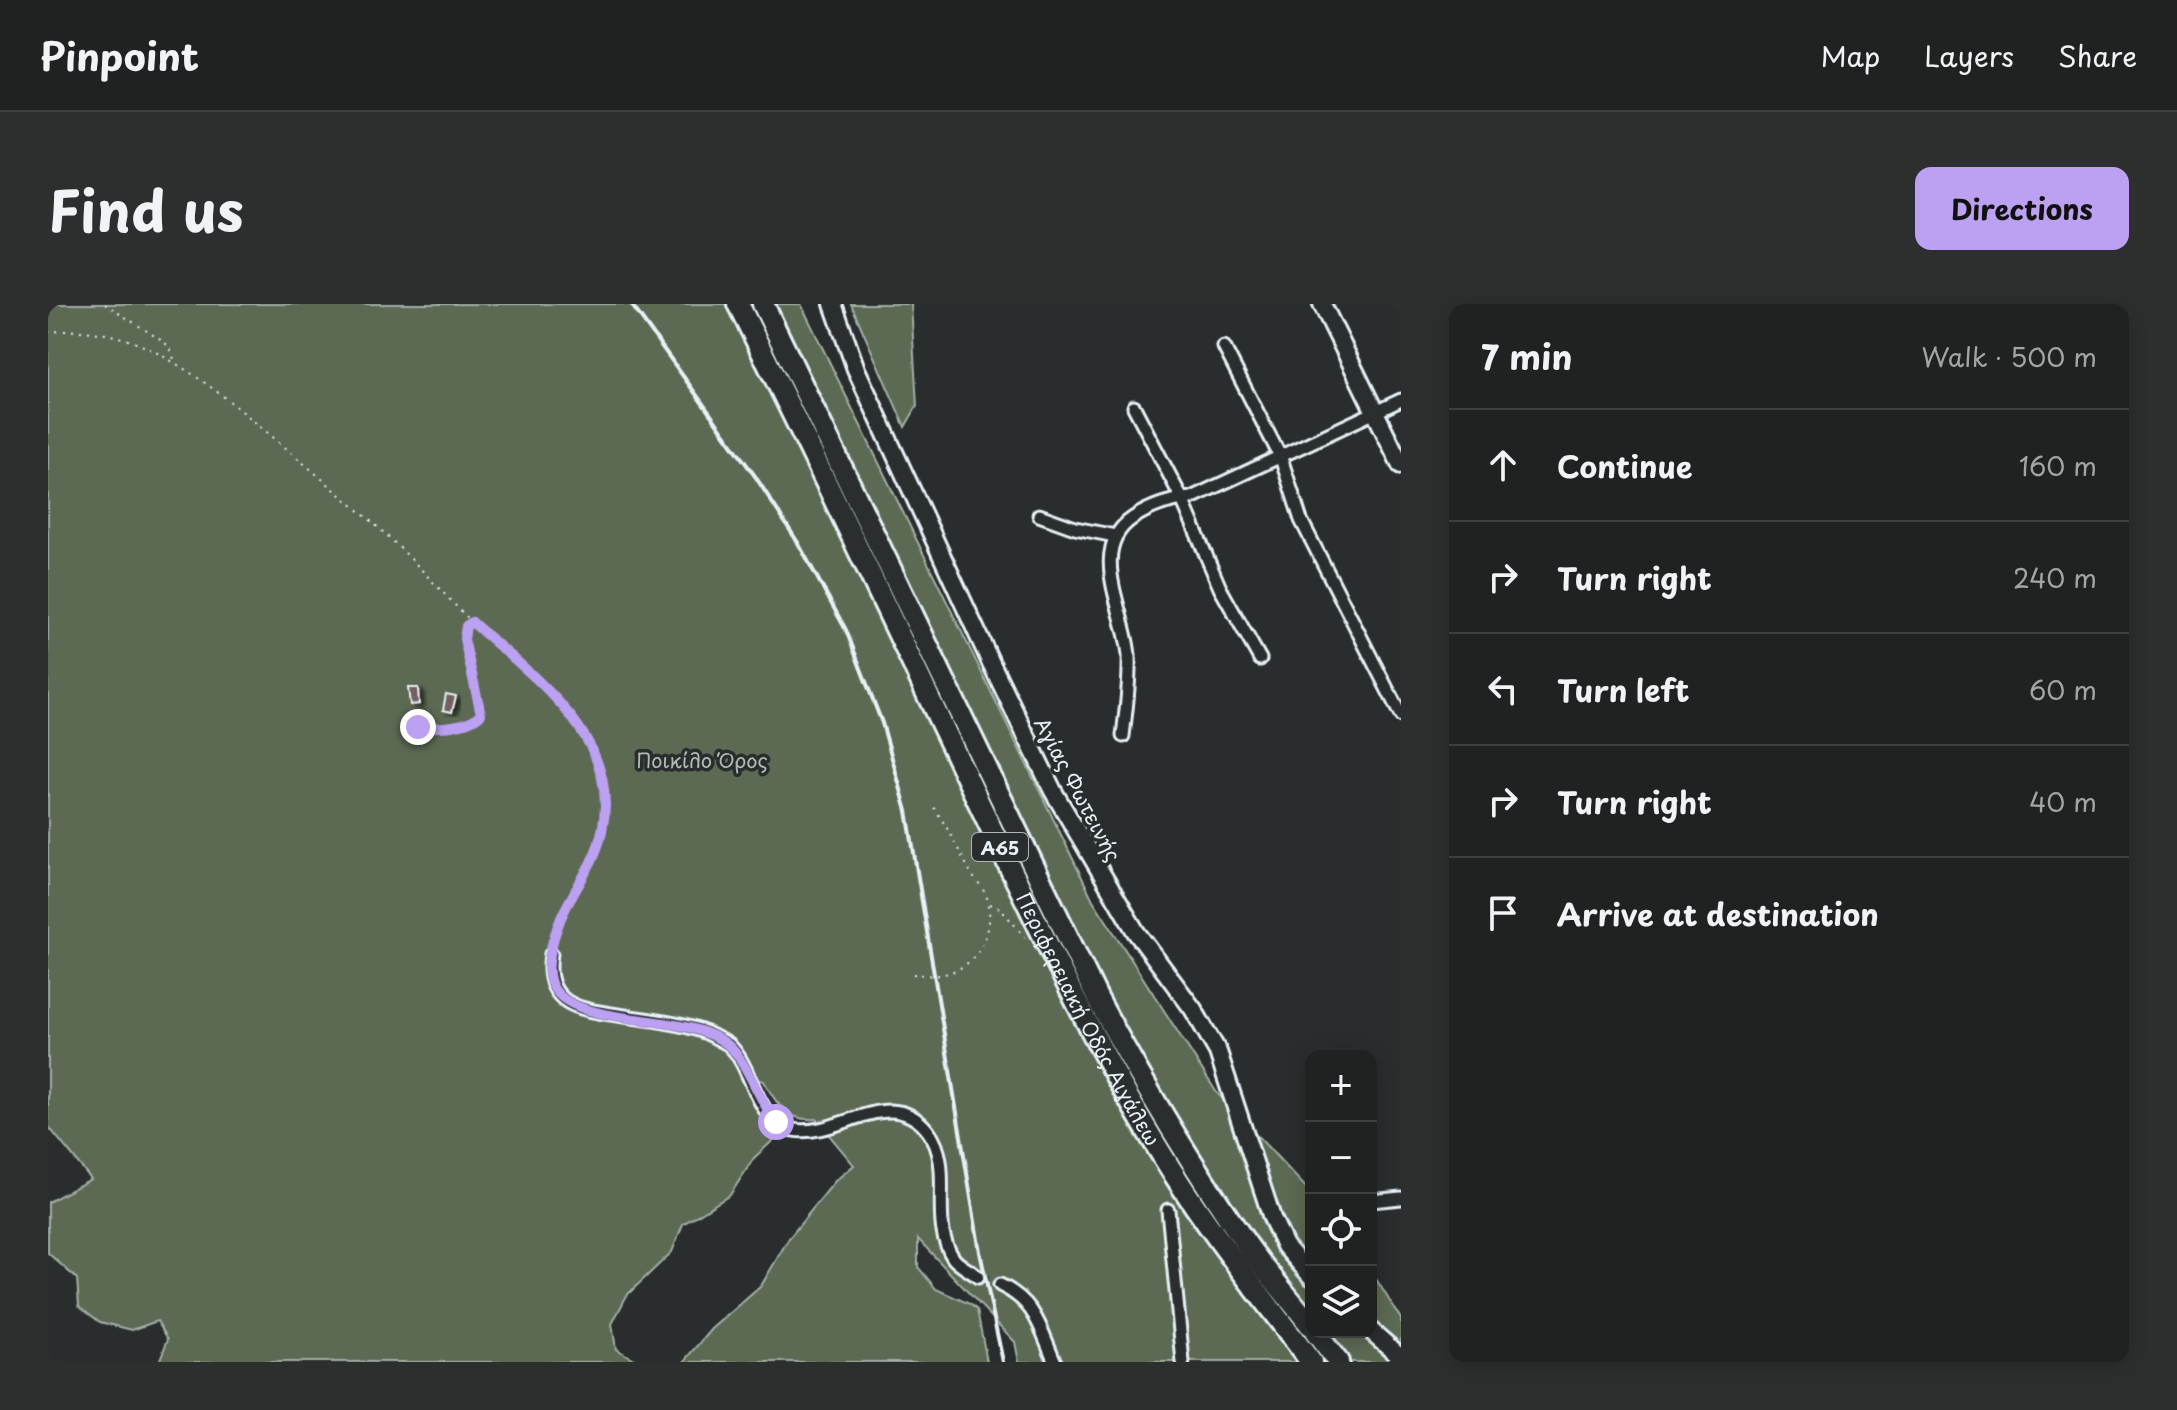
<!DOCTYPE html>
<meta charset="utf-8">
<style>
body{margin:0;font-family:"Playpen Sans",sans-serif;background:#2d2f2f;color:#f1f3f6}
.controls{position:absolute;right:24px;bottom:24px;display:grid;overflow:hidden;border-radius:16px;box-shadow:0 4px 20px #0003}
.controls button{width:72px;height:72px;display:grid;place-items:center;padding:0;border:0;border-bottom:2px solid #3d3f40;background:#202222;color:#f1f3f6;font:40px sans-serif}
.stop{position:absolute;width:24px;height:24px;margin:-18px;border:6px solid #bca0f2;border-radius:50%;background:#fff}
.stop.end{background:#bca0f2;border-color:#fff;box-shadow:0 2px 8px #0008}
.list{margin:0;padding:0;list-style:none}
h2{display:flex;justify-content:space-between;align-items:center;height:104px;margin:0;padding:0 32px;font-size:34px}
h2 small{font-size:26px;font-weight:400;color:#a2a4a5}
.list li{display:grid;grid-template-columns:52px 1fr auto;gap:24px;align-items:center;box-sizing:border-box;height:112px;padding:0 32px;border-top:2px solid #3d3f40}
.list b{display:block;font-size:30px;white-space:nowrap}
.list em{font-size:26px;font-style:normal;color:#a2a4a5}
.icon{flex:none;width:44px;height:44px;fill:none;stroke:currentColor;stroke-width:2;stroke-linecap:round;stroke-linejoin:round}
.map{position:relative;flex:none;width:1353px;height:1058px;overflow:hidden;border-radius:16px}
header{display:flex;align-items:center;gap:48px;box-sizing:border-box;height:112px;padding:0 40px;background:#202222;border-bottom:2px solid #3d3f40}
header strong{font-size:38px}
nav{display:flex;gap:44px;margin-inline-start:auto;font-size:28px}
.intro{display:flex;align-items:center;justify-content:space-between;box-sizing:border-box;height:192px;padding:0 48px}
h1{margin:0;font-size:56px}
.button{padding:20px 36px;border-radius:16px;background:#bca0f2;color:#111;font-size:28px;font-weight:700}
main{display:flex;gap:48px;padding:0 48px}
aside{flex:1;background:#202222;border-radius:16px;box-shadow:0 4px 20px #0003}
.map>svg:first-child{display:block}
.green{fill:#5d6a52;stroke:#a2aea5;stroke-width:2}
.building{fill:#746161;stroke:#e8f1f8;stroke-width:2;filter:url(#shadow)}
.lines{fill:none;stroke-linecap:round;stroke-linejoin:round}
.street-tunnel{stroke:#464a4c;stroke-width:11;stroke-dasharray:11 5.5;stroke-linecap:butt}
.street-casing{stroke:#e8f1f8;stroke-width:17}
.secondary-casing{stroke:#e8f1f8;stroke-width:22}
.highway-casing{stroke:#e8f1f8;stroke-width:26}
.path{stroke:#e8f1f8;stroke-width:2;stroke-dasharray:2 6;stroke-linecap:butt}
.street{stroke:#2a2d2e;stroke-width:11}
.secondary{stroke:#2a2d2e;stroke-width:16}
.highway{stroke:#2a2d2e;stroke-width:20}
.rail{stroke:#e8f1f8;stroke-width:4}
.route{stroke:#bca0f2;stroke-width:10}
.labels{text-anchor:middle;dominant-baseline:central;stroke-width:7;stroke-linejoin:round;paint-order:stroke}
.shield{fill:#2a2d2e;stroke:#afb6bb;stroke-width:2}
.shield-label{font-size:18px;font-weight:bold;fill:#e8f1f8}
.park-label{font-size:20px;fill:#b0bbb6;stroke:#2a2d2e}
.street-label{font-size:20px;fill:#e8f1f8;stroke:#2a2d2e}
</style>
<header>
<strong>Pinpoint</strong>
<nav><a>Map</a><a>Layers</a><a>Share</a></nav>
</header>
<div class="intro"><h1>Find us</h1><a class="button">Directions</a></div>
<main>
<div class="map">
<svg width="1353" height="1058" viewBox="0 0 1353 1058">
<defs>
<filter id="shadow"><feDropShadow dx="5" dy="2.5" stdDeviation="2" flood-color="#0009"/></filter>
</defs>
<rect width="100%" height="100%" fill="#2a2d2e"/>
<filter id="ink" filterUnits="userSpaceOnUse"><feTurbulence type="fractalNoise" baseFrequency=".0125" numOctaves="2"/><feDisplacementMap in="SourceGraphic" scale="16" xChannelSelector="R" yChannelSelector="G"/><feConvolveMatrix kernelMatrix="1 2 1 2 8 2 1 2 1" color-interpolation-filters="sRGB"/></filter>
<g filter="url(#ink)">
<g class="green">
<path d="M0,0H753L1045,596L1169,789L1263,889V1028H1323V967L1353,1015V1058H971L967,1038L870,935V963L888,985L922,1000L929,1006L939,1058H636L664,1025L713,982L741,934L787,877L806,861L768,815C740,818 728,800 716,777L695,771L712,807L733,829L706,854L682,891L635,920L624,948L579,991L564,1020L568,1045L591,1058H111L120,1035L109,1017L84,1026L52,1018L31,1002L29,975L0,949V898L43,875L0,822Z"/>
<path d="M803,0H863L869,102L857,123Z"/>
</g>
<g class="building">
<path d="M360,384H370L371,400L362,401Z"/>
<path d="M398,390L408,392L404,408L395,406Z"/>
</g>
<g class="lines">
<path class="street-tunnel" d="M930,973L952,981"/>
<g class="street-casing">
<g id="street">
<path d="M1176,43L1233,154L1253,216L1353,412"/>
<path d="M1086,103L1134,195L1172,284L1212,355"/>
<path d="M991,211L1027,224L1067,232"/>
<path d="M1075,432C1078,406 1082,379 1081,352C1078,308 1038,245 1085,214C1103,202 1122,196 1143,194L1353,96"/>
<path d="M503,650C494,707 541,706 583,713C606,716 645,721 665,732C670,735 677,738 681,741C706,764 707,819 745,826C792,834 842,779 880,827C908,864 879,917 906,955C912,962 923,967 930,973"/>
<path d="M1323,897L1353,894"/>
<path d="M1120,906L1135,1058"/>
<path d="M952,981C988,998 992,1024 1007,1058"/>
</g>
</g>
<g class="secondary-casing">
<g id="secondary">
<path d="M785,0L808,65L943,359L1005,487L1088,628L1145,705L1170,748L1224,914L1237,942L1263,972"/>
<path d="M1274,0L1353,161"/>
<path d="M1323,1027L1353,1053"/>
</g>
</g>
<g class="highway-casing">
<g id="highway">
<path id="s1" d="M690,0C778,173 859,349 943,524C999,640 1055,758 1124,867C1166,934 1216,995 1263,1058"/>
<path d="M715,0L1050,696C1095,780 1144,862 1199,941C1219,969 1242,995 1263,1022"/>
<path d="M1267,1028L1290,1058"/>
</g>
</g>
<g class="path">
<path d="M57,0L116,38L122,44L127,58"/>
<path d="M0,28C40,24 76,30 111,50C161,77 202,114 246,151C284,184 323,215 359,251C380,272 400,295 422,316C466,357 525,395 547,453C559,485 561,523 546,553C531,583 511,608 505,641"/>
<path d="M370,423C389,424 419,424 433,410L416,335L418,322L423,318"/>
<path d="M942,600L952,604L977,633"/>
<path d="M865,670C875,671 886,673 896,670C930,663 948,627 939,594C936,585 931,581 926,574C912,551 902,526 886,504"/>
</g>
<use href="#street" class="street"/>
<use href="#secondary" class="secondary"/>
<use href="#highway" class="highway"/>
<path class="rail" d="M583,0L707,172L749,237L798,326L834,419L859,507L932,948L955,1058"/>
</g>
</g>
<g class="lines" filter="url(#ink)">
<path class="route" d="M370,423C389,424 419,424 433,410L416,335L418,322L424,318C483,372 575,433 554,527C548,559 526,584 513,614C506,631 496,661 503,679C522,726 640,706 680,741C699,757 711,797 728,818"/>
</g>
<g class="labels">
<rect class="shield" x="924" y="529" width="56" height="28" rx="6"/>
<g class="shield-label">
<text x="952" y="543">Α65</text>
</g>
<g class="park-label">
<text x="654" y="456">Ποικίλο Όρος</text>
</g>
<g class="street-label">
<text transform="translate(1030 485) rotate(62)">Αγίας Φωτεινής</text>
<text stroke="none"><textPath href="#s1" startOffset="796">Περιφερειακή Οδός Αιγάλεω</textPath></text>
</g>
</g>
</svg>
<div class="controls">
<button>+</button>
<button>−</button>
<button><svg class="icon" aria-label="locate" viewBox="0 0 24 24"><circle cx="12" cy="12" r="6"/><path d="M12 2v4M12 18v4M2 12h4M18 12h4"/></svg></button>
<button><svg class="icon" aria-label="layers" viewBox="0 0 24 24"><path d="M12 4l9 5-9 5-9-5zM3 14l9 5 9-5"/></svg></button>
</div>
<div class="stop" style="left:728px;top:818px"></div>
<div class="stop end" style="left:370px;top:423px"></div>
</div>
<aside>
<h2>7 min<small>Walk · 500 m</small></h2>
<ul class="list">
<li><svg class="icon" aria-label="ahead" viewBox="0 0 24 24"><path d="M12 20V5M6 11l6-6 6 6"/></svg><div><b>Continue</b></div><em>160 m</em></li>
<li><svg class="icon" aria-label="right" viewBox="0 0 24 24"><path d="M7 20v-9h11M14 6l5 5-5 5"/></svg><div><b>Turn right</b></div><em>240 m</em></li>
<li><svg class="icon" aria-label="left" viewBox="0 0 24 24"><path d="M17 20v-9H6M10 6l-5 5 5 5"/></svg><div><b>Turn left</b></div><em>60 m</em></li>
<li><svg class="icon" aria-label="right" viewBox="0 0 24 24"><path d="M7 20v-9h11M14 6l5 5-5 5"/></svg><div><b>Turn right</b></div><em>40 m</em></li>
<li><svg class="icon" aria-label="arrive" viewBox="0 0 24 24"><path d="M6 21V4h12l-3 4 3 4H6"/></svg><div><b>Arrive at destination</b></div></li>
</ul>
</aside>
</main>
